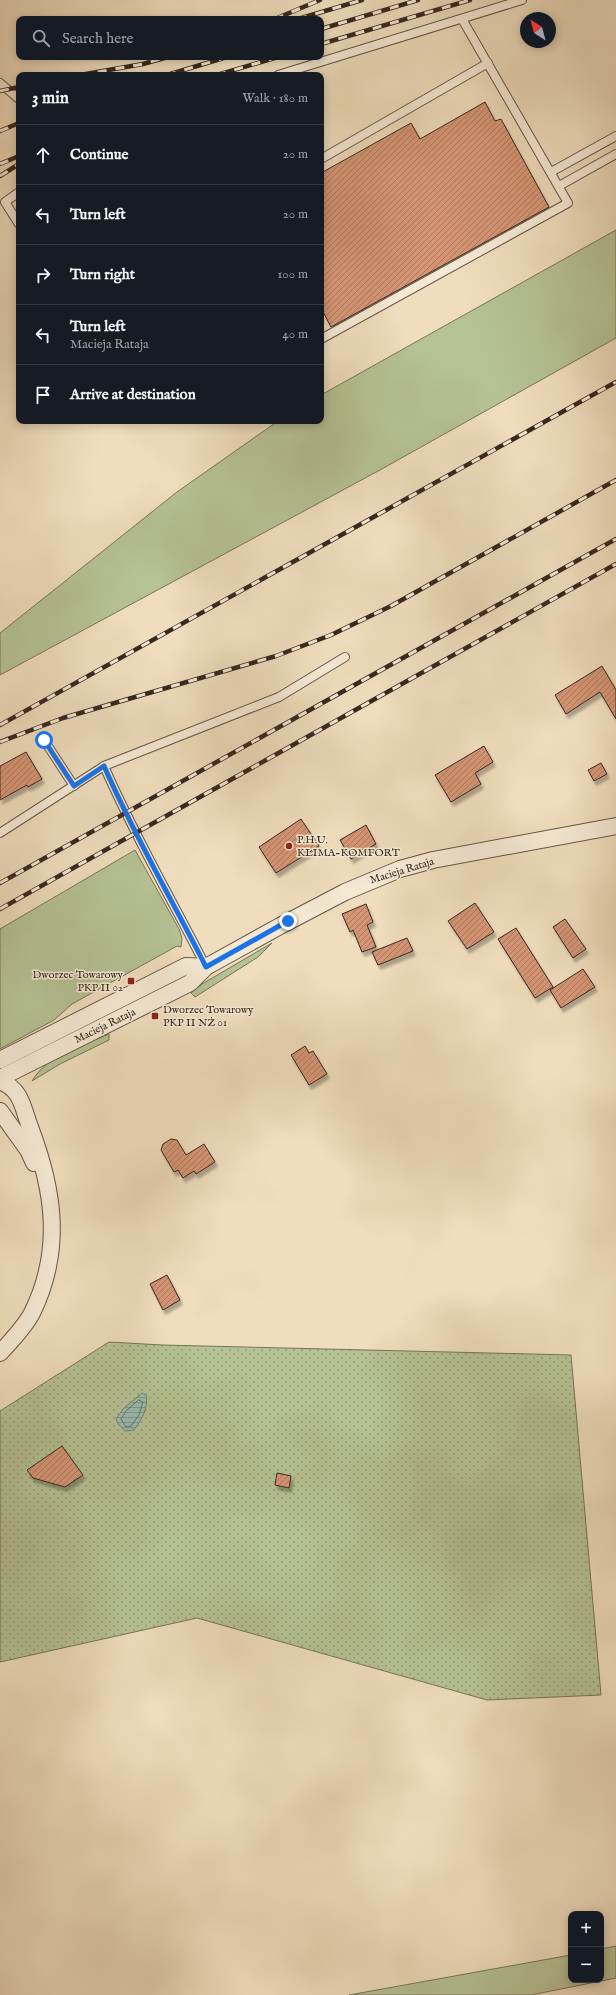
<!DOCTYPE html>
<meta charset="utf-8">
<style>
body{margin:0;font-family:"IM FELL English",serif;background:#20242c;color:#f1f3f6}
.controls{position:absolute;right:12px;bottom:12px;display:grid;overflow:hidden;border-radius:8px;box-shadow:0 2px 10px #0003}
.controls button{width:36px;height:36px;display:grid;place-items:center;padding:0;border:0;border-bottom:1px solid #363941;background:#171b24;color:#f1f3f6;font:20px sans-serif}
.compass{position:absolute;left:520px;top:12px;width:36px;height:36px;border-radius:50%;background:#171b24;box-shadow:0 2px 10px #0003;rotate:324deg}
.stop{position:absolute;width:12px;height:12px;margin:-9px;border:3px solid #1a73e8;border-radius:50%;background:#fff}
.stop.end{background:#1a73e8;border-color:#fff;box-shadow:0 1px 4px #0008}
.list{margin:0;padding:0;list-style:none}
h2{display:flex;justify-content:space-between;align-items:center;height:52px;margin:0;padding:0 16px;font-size:17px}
h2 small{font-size:13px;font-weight:400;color:#9ea1a6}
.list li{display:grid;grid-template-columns:26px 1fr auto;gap:12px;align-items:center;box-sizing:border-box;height:60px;padding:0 16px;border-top:1px solid #363941}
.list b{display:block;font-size:15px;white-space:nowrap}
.list p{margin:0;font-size:13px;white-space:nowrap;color:#9ea1a6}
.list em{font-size:13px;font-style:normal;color:#9ea1a6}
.icon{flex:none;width:22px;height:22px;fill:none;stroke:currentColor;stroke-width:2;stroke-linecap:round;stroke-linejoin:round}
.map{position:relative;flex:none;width:616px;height:1995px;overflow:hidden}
.search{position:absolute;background:#171b24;box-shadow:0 2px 10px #0003;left:16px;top:16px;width:308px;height:44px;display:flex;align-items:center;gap:10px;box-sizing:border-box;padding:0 14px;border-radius:8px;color:#9ea1a6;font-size:15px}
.panel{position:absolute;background:#171b24;box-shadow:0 2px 10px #0003;left:16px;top:72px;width:308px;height:352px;border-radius:8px}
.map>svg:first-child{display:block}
.green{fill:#b5c294;stroke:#76755a}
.park{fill:url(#park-dots);stroke:#76755a}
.water{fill:url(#water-rules);stroke:#728177}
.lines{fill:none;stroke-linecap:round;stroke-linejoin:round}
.shore{stroke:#687268;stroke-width:1}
.building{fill:url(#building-hatch);stroke:#362820;filter:url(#shadow)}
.lane-casing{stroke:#645547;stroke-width:10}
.street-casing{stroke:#645547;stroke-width:18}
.lane{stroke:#f5e9d4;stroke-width:8}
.street{stroke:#f5e9d4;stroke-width:16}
.rail-casing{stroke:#362820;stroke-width:4.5}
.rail{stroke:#f5e9d4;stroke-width:3;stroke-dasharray:9;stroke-linecap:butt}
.route{stroke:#1a73e8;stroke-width:5}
.poi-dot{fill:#8f2418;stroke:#f5e9d4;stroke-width:1.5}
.labels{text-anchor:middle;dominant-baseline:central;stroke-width:3;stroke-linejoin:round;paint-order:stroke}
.poi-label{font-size:11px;fill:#362820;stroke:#f5e9d4;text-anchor:start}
.street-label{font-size:11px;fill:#362820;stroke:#f5e9d4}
</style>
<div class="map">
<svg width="616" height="1995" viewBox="0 0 616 1995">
<defs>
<pattern id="park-dots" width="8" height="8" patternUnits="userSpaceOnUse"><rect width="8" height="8" fill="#b5c294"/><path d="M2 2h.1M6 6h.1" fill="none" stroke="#949e78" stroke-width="1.8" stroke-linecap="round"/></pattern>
<pattern id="water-rules" width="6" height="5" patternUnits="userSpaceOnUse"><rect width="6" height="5" fill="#9abcb1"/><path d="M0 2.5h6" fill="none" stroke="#7e9990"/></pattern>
<pattern id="building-hatch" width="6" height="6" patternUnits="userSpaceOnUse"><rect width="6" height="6" fill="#d59574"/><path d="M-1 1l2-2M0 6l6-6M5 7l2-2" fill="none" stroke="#ae7a5f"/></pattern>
<filter id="shadow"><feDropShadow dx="2.5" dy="4.5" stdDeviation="1" flood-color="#0004"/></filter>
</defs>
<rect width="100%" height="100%" fill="#efddbd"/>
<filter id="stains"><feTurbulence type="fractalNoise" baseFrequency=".005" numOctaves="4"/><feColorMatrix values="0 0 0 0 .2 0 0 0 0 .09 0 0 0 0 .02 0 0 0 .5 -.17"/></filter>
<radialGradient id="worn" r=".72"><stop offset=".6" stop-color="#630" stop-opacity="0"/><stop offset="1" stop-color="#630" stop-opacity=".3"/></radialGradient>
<g class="green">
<path d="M616,230V338L380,470L0,675V633L177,492L278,421H321V395Z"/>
<path d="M135,850L179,929L182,938L181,947L177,946L72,1004L54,1020L0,1049V929Z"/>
<path d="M272,943L258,957L195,997L191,993L202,984Z"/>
<path d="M109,1034V1040L60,1064L32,1081C48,1054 82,1046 109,1034Z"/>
<path d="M616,1946V1978L531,1995H349L571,1955V1980H601V1949Z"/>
</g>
<path class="park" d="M109,1342L162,1345L571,1355L601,1695L487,1700L197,1618L0,1662V1411Z"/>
<path class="water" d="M142,1393L146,1395C149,1408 141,1420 134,1430L125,1431L118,1424L116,1419L123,1409Z"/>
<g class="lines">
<path class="shore" d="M139,1400L143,1402L139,1415L131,1426L126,1427L121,1419L126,1411Z"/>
</g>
<g class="building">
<path d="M485,102L495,121L501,119L549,207L331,327L321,308V173L411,123L420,139Z"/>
<path d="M602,666L616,690V719L600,692L566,714L555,695Z"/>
<path d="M484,746L493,762L475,773L481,784L451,802L435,775Z"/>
<path d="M26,752L42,779L28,787L27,785L0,800V766Z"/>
<path d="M601,763L607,774L594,781L588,770Z"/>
<path d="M301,819L319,846L276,873L259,847Z"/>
<path d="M366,825L376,844L351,859L340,840Z"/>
<path d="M475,903L494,932L467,949L448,921Z"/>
<path d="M366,904L373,922L367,925L376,947L362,952L353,930L350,932L342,914Z"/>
<path d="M565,919L586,949L573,958L553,927Z"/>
<path d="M516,928L553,987L535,998L498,939Z"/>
<path d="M407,938L413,951L378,965L372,952Z"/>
<path d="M583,969L595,987L561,1008L550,990Z"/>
<path d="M305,1046L309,1053L313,1051L327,1074L309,1085L291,1055Z"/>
<path d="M171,1139L177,1140L186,1155L204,1144L215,1162L196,1174L194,1171L183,1178L178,1170L174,1172L161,1150L163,1144Z"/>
<path d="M167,1275L180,1300L163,1310L150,1284Z"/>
<path d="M62,1446L83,1475L65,1487L33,1478L27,1470Z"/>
<path d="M277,1473L291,1476L289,1488L275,1485Z"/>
</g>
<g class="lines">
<g class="lane-casing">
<g id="lane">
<path d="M278,75L522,0"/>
<path d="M0,83L19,99"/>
<path d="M321,159L488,63"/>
<path d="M551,172L616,136"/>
<path d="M559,186L616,154"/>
<path d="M19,192L5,202L19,224"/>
<path d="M321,339L568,203L462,19"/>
<path d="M44,740L74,786"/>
<path d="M0,833L104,766"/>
<path d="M206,967C172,900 134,835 104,766L279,697L345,657"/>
</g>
</g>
<g class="street-casing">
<g id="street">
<path d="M0,1060L186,966L206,967"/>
<path d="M0,1078L190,983L206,967L280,926L345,892L400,869L433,860L616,826"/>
<path d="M0,1081C22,1090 22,1106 30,1127C54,1190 63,1250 32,1313C24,1328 11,1341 0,1353"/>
<path d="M0,1111L28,1150L34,1163"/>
</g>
</g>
<use href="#lane" class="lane"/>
<use href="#street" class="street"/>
<g class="rail-casing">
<g id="rail">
<path d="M275,19L320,0"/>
<path d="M298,19L362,0"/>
<path d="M321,29L418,0"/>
<path d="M321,44L470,0"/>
<path d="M80,75L143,64L168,57"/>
<path d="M167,75L227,57"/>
<path d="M217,75L278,57"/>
<path d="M0,91L19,87"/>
<path d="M0,131L19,123"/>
<path d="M0,164L19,156"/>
<path d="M0,176L19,164"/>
<path d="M0,725L616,382"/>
<path d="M0,742L63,718L276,656L331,635L391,606L616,480"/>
<path d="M0,883L616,539"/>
<path d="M0,909L616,564"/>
</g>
</g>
<use href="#rail" class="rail"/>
</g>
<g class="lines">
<path class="route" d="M44,740L74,786L104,766C134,835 172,900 206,967L288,921"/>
</g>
<g class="poi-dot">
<circle cx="289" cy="846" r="4"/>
<rect x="127" y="977" width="8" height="8" rx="2"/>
<rect x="151" y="1012" width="8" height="8" rx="2"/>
</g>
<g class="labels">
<g class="poi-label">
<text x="297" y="840">P.H.U.<tspan x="297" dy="13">KLIMA-KOMFORT</tspan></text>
<text x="123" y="975" text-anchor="end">Dworzec Towarowy<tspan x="123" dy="13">PKP II 02</tspan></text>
<text x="163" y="1010">Dworzec Towarowy<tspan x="163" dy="13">PKP II NŻ 01</tspan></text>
</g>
<g class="street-label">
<text transform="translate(402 871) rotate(-17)">Macieja Rataja</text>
<text transform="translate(105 1026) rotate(-26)">Macieja Rataja</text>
</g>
</g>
<rect width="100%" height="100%" filter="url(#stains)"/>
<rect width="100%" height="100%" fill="url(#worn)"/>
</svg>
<div class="controls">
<button>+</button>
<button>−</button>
</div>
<svg class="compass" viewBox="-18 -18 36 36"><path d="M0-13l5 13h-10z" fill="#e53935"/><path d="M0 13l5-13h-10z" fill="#9ea1a6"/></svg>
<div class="stop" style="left:44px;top:740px"></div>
<div class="stop end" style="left:288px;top:921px"></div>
<div class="search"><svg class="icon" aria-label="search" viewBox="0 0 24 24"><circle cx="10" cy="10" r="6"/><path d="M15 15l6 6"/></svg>Search here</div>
<section class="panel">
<h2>3 min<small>Walk · 180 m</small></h2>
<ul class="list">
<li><svg class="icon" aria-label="ahead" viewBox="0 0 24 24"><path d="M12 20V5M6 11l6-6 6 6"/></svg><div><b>Continue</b></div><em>20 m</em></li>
<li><svg class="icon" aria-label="left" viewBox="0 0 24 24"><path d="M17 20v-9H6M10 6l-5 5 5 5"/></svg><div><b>Turn left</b></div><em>20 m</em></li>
<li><svg class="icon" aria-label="right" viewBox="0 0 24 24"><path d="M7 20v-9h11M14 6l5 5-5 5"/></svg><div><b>Turn right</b></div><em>100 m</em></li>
<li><svg class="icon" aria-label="left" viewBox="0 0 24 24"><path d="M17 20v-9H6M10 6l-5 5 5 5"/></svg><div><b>Turn left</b><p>Macieja Rataja</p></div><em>40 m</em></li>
<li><svg class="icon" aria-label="arrive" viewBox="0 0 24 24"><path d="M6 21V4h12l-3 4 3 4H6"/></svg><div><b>Arrive at destination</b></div></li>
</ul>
</section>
</div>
